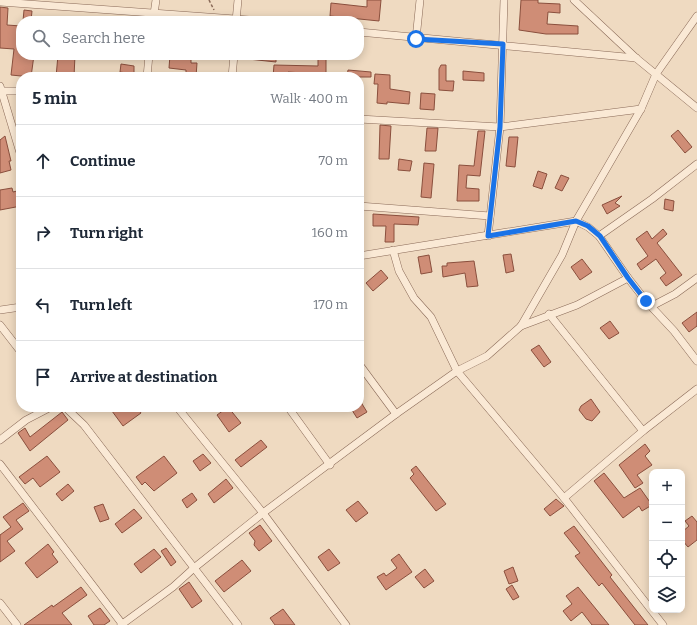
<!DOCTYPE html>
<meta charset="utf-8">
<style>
body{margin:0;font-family:Bitter,serif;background:#f6f6f7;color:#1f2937}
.controls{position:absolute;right:12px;bottom:12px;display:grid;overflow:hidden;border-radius:8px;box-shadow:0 2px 10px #0003}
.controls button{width:36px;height:36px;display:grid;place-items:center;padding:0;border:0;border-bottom:1px solid #e0e1e3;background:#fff;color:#1f2937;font:20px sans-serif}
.stop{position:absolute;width:12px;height:12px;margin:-9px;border:3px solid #1a73e8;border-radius:50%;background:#fff}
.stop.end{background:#1a73e8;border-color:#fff;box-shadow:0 1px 4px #0008}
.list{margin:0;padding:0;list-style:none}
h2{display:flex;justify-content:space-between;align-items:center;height:52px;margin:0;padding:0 16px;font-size:17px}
h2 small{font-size:13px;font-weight:400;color:#747a83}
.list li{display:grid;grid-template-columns:26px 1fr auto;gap:12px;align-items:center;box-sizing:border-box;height:72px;padding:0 16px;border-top:1px solid #e0e1e3}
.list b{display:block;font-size:15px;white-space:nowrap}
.list em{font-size:13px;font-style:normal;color:#747a83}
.icon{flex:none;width:22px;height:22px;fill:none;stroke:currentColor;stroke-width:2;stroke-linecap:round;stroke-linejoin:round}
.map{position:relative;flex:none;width:697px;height:625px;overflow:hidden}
.search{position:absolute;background:#fff;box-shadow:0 2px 10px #0003;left:16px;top:16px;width:348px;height:44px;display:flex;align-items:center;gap:10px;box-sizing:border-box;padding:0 14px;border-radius:16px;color:#747a83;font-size:15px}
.panel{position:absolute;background:#fff;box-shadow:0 2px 10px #0003;left:16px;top:72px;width:348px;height:340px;border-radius:16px}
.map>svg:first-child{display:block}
.building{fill:#cf8d76;stroke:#8a4f3d}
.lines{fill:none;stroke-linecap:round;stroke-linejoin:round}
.street-casing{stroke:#8a6a58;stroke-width:8}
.path{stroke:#8a6a58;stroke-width:1.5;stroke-dasharray:3 2;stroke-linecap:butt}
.street{stroke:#fae9d5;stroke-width:7}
.route{stroke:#1a73e8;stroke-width:5}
</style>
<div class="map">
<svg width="697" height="625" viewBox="0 0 697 625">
<rect width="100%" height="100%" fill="#efdac1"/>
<g class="building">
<path d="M367,0H381L379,21L330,16L331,3L367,7Z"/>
<path d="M521,0H538V3L560,4V13L548,12L547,24L578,26V34H546L519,30Z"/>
<path d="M0,7L8,8L7,25L21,26V55H34L31,77L11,75L14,49L0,48Z"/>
<path d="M24,10L32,11L31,21H23Z"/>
<path d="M58,55H75L74,77H56Z"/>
<path d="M170,55H191V63H197L196,77H186V70L169,68Z"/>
<path d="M249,55H276V62L248,59Z"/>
<path d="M318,55H326V77H317V74L288,72V77H273L274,65L318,66Z"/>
<path d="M121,64L134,66V74L120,72Z"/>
<path d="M441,65H446V81H454L453,91L439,90V69Z"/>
<path d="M348,70L371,72V77H347Z"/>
<path d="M463,71L484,73V81L463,80Z"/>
<path d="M375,74L390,75V89L410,92L409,104L387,102V104L377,103L378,84H374Z"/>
<path d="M421,93L435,94L434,110L420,109Z"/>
<path d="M380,125L391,126L389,159H379Z"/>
<path d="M427,128H438L436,151H425Z"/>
<path d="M678,130L692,147L685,153L671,136Z"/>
<path d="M478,131H485L480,176L467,175L466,188L479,189V201H457L459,165L474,166Z"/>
<path d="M5,136L11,161H9L11,170L0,173V140Z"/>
<path d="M509,137H518L515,167L506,166Z"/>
<path d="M399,159L412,161L410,171L398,170Z"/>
<path d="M424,163L434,164L431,198L421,197Z"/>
<path d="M538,171L547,174L542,189L533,186Z"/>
<path d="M561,175L569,178L562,191L555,188Z"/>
<path d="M12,188L13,192L21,190V206L0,210V190Z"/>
<path d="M622,196L615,203L620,206L607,214L602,205Z"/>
<path d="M665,199L674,201L673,211L664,209Z"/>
<path d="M373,214L419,217L418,225L394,224V242H385L386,226H373Z"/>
<path d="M663,229L667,234L657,243L682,275L666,286L660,278L666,273L656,259L641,270L637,264L648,256L636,239L647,231L652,239Z"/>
<path d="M511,254L514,271L506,273L503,255Z"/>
<path d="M429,255L432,272L421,274L418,257Z"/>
<path d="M582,259L592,272L580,280L571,267Z"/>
<path d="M474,261L478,286L467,287L465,273L443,277L442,266H447V263Z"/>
<path d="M381,270L388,278L373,291L366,283Z"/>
<path d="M697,312V326L689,332L682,323Z"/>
<path d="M610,321L619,333L609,339L600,328Z"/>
<path d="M539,345L551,362L544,367L531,350Z"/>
<path d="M359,399L367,412L357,418L350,407H359Z"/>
<path d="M591,399L600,412L592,421L586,419L579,410L581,406Z"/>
<path d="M109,407H137L141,413L123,426Z"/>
<path d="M228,407L241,423L229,432L217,415Z"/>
<path d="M62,412L68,420L30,451L18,433L25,428L30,437Z"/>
<path d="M261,440L267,447L241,467L235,460Z"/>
<path d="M645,444L650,451L645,456L652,465L637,475L643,483L635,488L619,465Z"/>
<path d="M203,454L211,463L200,471L193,461Z"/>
<path d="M47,456L60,472L40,487L33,478L25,484L19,477Z"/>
<path d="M164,456L177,473L154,491L145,482L142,485L136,477Z"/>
<path d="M416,466L446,504L436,511L410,478L414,474L411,470Z"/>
<path d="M604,473L624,498L640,488L652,505L642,511L639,506L623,518L594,481Z"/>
<path d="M226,479L233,488L214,503L208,494Z"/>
<path d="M68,484L74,491L62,501L56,494Z"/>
<path d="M192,493L197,500L187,508L182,500Z"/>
<path d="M556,499L564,506L550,516L544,509Z"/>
<path d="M358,501L368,513L356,522L346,510Z"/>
<path d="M23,503L29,511L16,520L23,529L7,541L15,551L0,562V535L11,527L3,517Z"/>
<path d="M103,504L109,519L100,522L94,507Z"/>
<path d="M134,509L142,518L122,533L115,524Z"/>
<path d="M692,516L697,522V540L688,547L682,540V532L689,526L685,521Z"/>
<path d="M260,525L272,541L259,551L254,545L255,541L249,533Z"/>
<path d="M574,526L612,575L610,577L648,625H635L602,583L599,586L575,556L580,553L564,533Z"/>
<path d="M48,544L54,552L52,554L58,562L37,578L25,563Z"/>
<path d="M166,548L176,562L171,566L161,551Z"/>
<path d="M154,549L161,557L141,573L134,564Z"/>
<path d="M329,549L340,563L328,571L318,557Z"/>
<path d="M399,554L412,572L386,590L377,577L384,573L386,576L397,568L391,560Z"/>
<path d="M242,560L251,571L224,592L215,581Z"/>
<path d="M513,567L518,581L509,584L504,571Z"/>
<path d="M425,569L434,581L424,588L415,577Z"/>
<path d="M189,582L202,601L192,608L179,589Z"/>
<path d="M512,585L519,597L513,600L506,589Z"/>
<path d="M81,587L87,595L62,613L72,625H24L52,605L53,607Z"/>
<path d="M578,587L609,625H592L582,612L571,621L563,611L572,604L566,596Z"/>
<path d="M100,608L110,621L104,625H94L88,616Z"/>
<path d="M283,609L295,625H275L270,618Z"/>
</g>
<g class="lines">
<g class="street-casing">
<g id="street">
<path d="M574,0L636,58L697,108"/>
<path d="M0,2L263,21"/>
<path d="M153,21L156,0"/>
<path d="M236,21L238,0"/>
<path d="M359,32L636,58"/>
<path d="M416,39L420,0"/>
<path d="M147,77L149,55"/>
<path d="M232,77L234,55"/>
<path d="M0,86L21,156"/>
<path d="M0,91H21"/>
<path d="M359,119L500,127L641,109"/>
<path d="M359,206L490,216"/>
<path d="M488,236L500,127L504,0"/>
<path d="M599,236L652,199L697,164"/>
<path d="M393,250L399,271L414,298L431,317L457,371L564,498L663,625"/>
<path d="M359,256L576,221L641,109L656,74L697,16"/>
<path d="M652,306L675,294L697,278"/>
<path d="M0,310L21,307"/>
<path d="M549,314L643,431"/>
<path d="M0,325L21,352"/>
<path d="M521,326L577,305L628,278"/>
<path d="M359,364L396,414"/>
<path d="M65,407L84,425L238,625"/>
<path d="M177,407L263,513L346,625"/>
<path d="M288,407L330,465"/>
<path d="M0,440L26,420L51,407"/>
<path d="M0,464L123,625"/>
<path d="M564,498L643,431L697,389"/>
<path d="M0,603L17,625"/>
<path d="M121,625L173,587L194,568L263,513L396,414L457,371L487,356L521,326L562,255L576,221L588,227L599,236L628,278L646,301L674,331L697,361"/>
</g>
</g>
<path class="path" d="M209,0L214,10"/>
<use href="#street" class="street"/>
</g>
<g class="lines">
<path class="route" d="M416,39L503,44L500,127L488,236L576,221L588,226L600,236L628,278L646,301"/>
</g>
</svg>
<div class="controls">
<button>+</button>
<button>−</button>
<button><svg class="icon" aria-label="locate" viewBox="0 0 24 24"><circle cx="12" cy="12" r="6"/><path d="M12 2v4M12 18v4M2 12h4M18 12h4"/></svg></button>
<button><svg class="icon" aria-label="layers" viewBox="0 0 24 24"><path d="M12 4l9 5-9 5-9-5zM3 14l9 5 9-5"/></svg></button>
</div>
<div class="stop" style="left:416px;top:39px"></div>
<div class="stop end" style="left:646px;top:301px"></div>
<div class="search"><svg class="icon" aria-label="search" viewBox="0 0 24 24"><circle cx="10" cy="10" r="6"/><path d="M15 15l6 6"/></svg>Search here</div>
<section class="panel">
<h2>5 min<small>Walk · 400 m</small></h2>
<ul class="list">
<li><svg class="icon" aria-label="ahead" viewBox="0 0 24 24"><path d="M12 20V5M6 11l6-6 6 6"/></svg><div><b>Continue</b></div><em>70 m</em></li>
<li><svg class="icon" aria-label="right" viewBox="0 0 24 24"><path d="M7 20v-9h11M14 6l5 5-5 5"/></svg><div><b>Turn right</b></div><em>160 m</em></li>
<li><svg class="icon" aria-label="left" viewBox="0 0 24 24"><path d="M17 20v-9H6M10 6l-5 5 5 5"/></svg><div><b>Turn left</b></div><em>170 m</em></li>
<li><svg class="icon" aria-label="arrive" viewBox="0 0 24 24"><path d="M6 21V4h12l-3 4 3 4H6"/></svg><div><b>Arrive at destination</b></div></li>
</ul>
</section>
</div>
